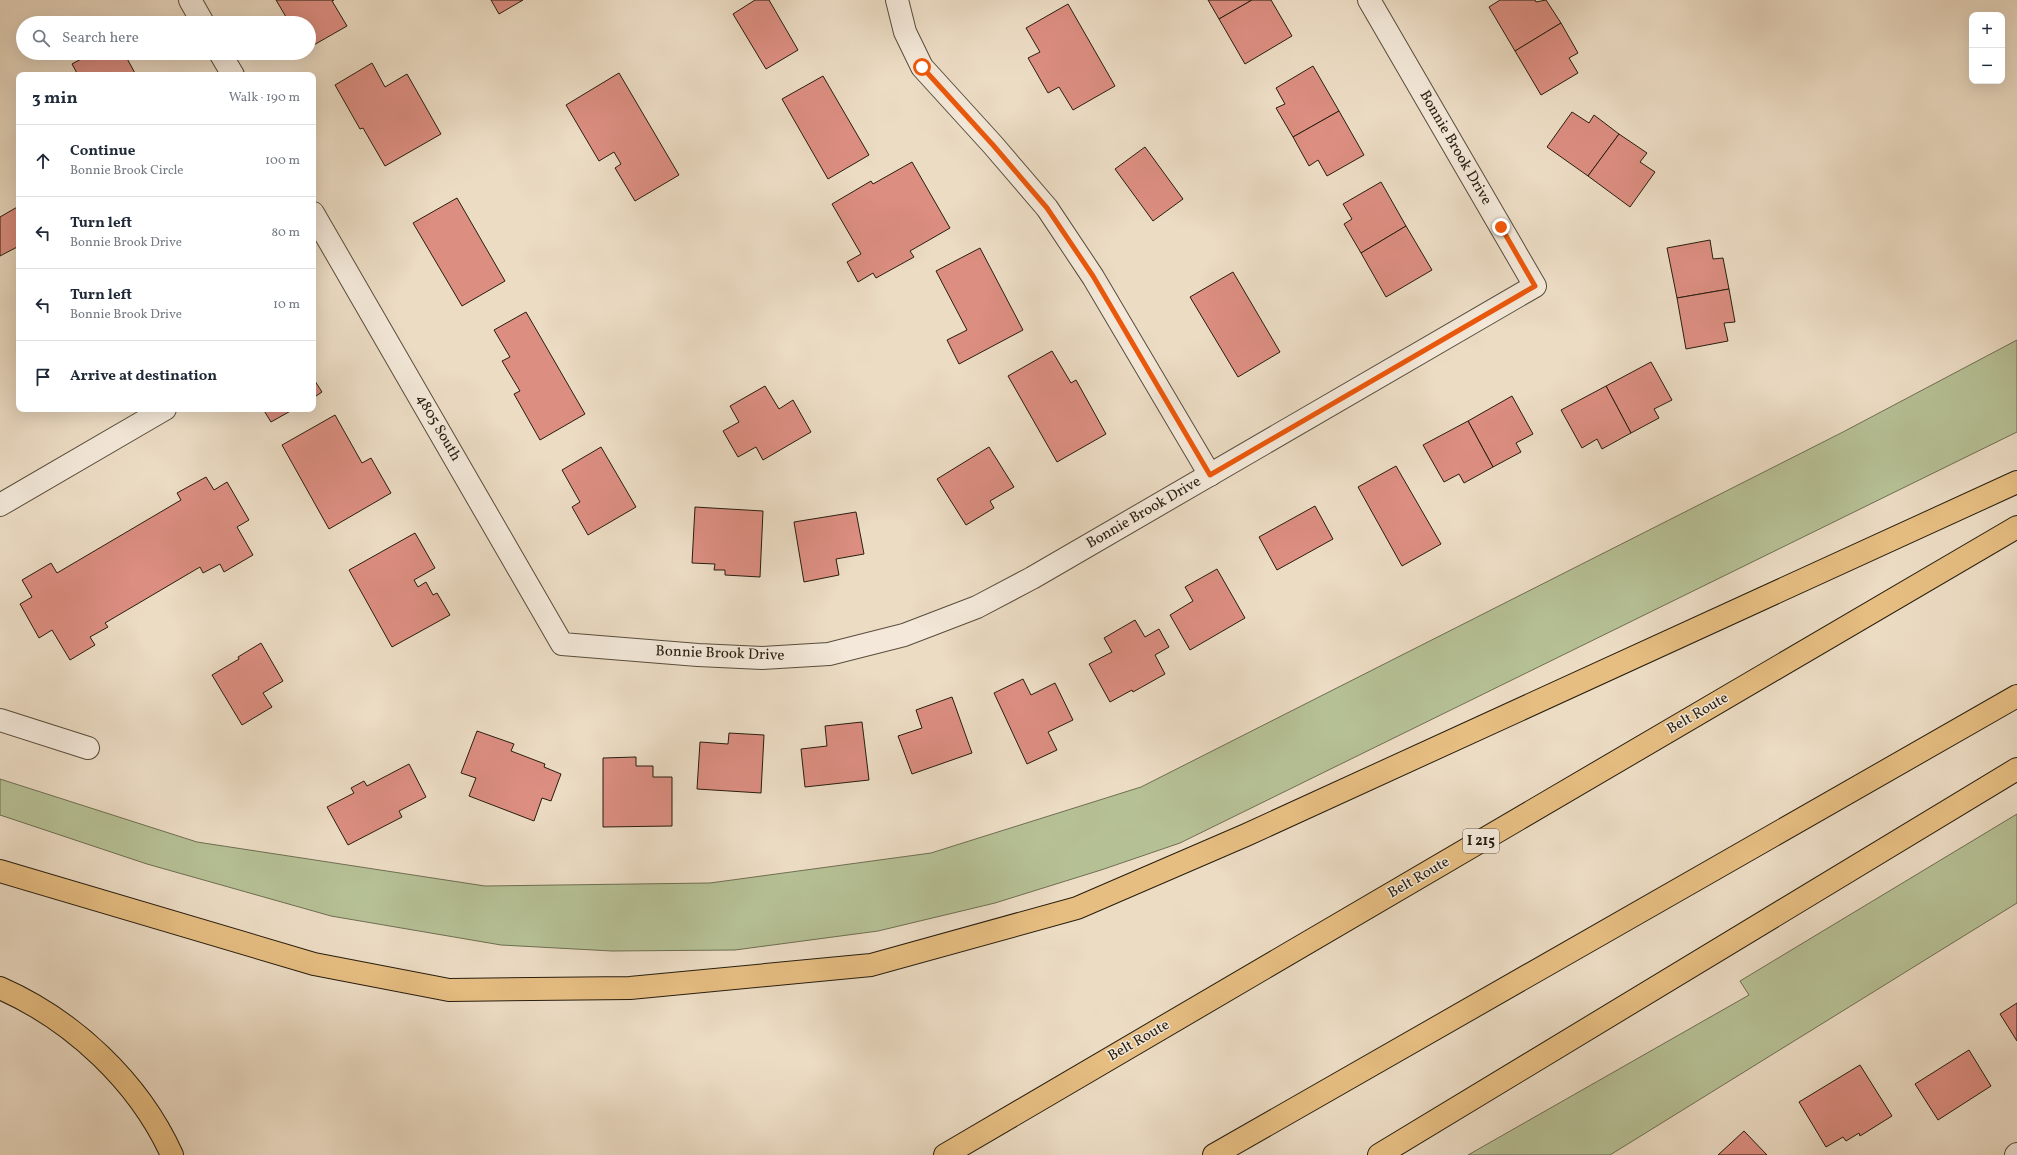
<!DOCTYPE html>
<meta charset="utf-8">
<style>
body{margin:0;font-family:Vollkorn,serif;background:#f2f2f3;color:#1f2937}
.controls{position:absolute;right:12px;top:12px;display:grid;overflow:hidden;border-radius:8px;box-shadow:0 4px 16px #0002}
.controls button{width:36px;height:36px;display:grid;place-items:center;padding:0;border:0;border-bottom:1px solid #e0e1e3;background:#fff;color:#1f2937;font:20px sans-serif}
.stop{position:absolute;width:12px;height:12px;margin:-9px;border:3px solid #ea580c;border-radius:50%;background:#fff}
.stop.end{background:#ea580c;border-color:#fff;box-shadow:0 1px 4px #0008}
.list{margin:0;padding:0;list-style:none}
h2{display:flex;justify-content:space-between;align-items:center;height:52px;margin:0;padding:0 16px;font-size:17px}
h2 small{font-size:13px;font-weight:400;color:#747a83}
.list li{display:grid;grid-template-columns:26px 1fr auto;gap:12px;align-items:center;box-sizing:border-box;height:72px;padding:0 16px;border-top:1px solid #e0e1e3}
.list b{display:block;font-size:15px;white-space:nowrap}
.list p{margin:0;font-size:13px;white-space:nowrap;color:#747a83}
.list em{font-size:13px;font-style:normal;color:#747a83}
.icon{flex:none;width:22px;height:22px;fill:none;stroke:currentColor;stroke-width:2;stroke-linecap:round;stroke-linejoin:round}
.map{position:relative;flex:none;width:2017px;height:1155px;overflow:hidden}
.search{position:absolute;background:#fff;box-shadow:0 4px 16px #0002;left:16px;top:16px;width:300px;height:44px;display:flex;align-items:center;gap:10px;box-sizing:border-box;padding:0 14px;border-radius:22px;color:#747a83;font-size:15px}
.panel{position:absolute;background:#fff;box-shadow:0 4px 16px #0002;left:16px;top:72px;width:300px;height:340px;border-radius:8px}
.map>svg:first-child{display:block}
.green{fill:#b6c095;stroke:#6e6e52}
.building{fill:#dc8e81;stroke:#271d0e}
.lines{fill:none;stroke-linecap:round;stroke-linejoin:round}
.minor-casing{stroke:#584d3c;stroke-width:24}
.highway-casing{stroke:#271d0e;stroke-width:24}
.minor{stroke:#f3e8d9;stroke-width:22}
.highway{stroke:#e6be82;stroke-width:22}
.route{stroke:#ea580c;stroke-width:5}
.labels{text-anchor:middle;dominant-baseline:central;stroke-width:3;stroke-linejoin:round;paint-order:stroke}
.shield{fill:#f3e8d9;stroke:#645a4b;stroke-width:1}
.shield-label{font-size:14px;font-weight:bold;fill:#271d0e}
.street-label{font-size:15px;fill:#271d0e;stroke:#f3e8d9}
</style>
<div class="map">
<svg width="2017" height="1155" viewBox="0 0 2017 1155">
<rect width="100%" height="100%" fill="#ecdcc4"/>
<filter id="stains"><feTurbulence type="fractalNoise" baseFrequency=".005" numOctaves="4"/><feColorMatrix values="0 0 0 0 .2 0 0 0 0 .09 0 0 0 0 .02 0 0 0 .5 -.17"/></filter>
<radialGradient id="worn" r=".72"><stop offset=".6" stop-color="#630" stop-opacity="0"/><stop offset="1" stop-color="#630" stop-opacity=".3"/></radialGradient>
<g class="green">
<path d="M2017,340V432L1180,843L1101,870L995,903L878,931L735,950L612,951L501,945L331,916L147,864L0,815V779L197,842L485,886L710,883L931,853L1141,787L1843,432Z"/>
<path d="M2017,814V903L1610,1155H1468L1749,995L1740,981Z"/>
</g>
<g class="building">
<path d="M276,0H334L332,1L347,26L312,46L309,41V23H299L296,18L289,22Z"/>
<path d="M491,0H523L499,14Z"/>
<path d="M755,0H769L798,50L766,69L733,14Z"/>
<path d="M1208,0H1252L1219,19Z"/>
<path d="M1252,0H1271L1292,36L1245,64L1219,19Z"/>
<path d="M1500,0H1535L1536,2L1546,0L1561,23L1515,51L1489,7Z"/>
<path d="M1068,4L1115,86L1073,110L1059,87L1048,93L1028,58L1040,52L1026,28Z"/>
<path d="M1561,23L1578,53L1569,58L1578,73L1541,95L1515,51Z"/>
<path d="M92,53H124L136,75H78L72,64Z"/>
<path d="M372,63L385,87L407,74L441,134L385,166L363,128L360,129L335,85Z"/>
<path d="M1313,66L1339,111L1293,137L1276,108L1285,104L1276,88Z"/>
<path d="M619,73L679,175L635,201L615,168L621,164L614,152L599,161L566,105Z"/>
<path d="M823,76L869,155L828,179L782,99Z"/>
<path d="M1339,111L1364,155L1327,176L1318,160L1309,166L1293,137Z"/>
<path d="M1572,112L1589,123L1594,115L1619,134L1588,176L1547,147Z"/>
<path d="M1619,134L1647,153L1640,162L1655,172L1630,207L1588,176Z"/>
<path d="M1145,147L1183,199L1153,221L1115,169Z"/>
<path d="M912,162L950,228L910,251L914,257L876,278L873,273L858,282L847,262L861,254L832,204L871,181L873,184Z"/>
<path d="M1381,182L1406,226L1361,253L1344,224L1352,219L1343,204Z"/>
<path d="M457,198L505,281L462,306L413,223Z"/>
<path d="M19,206V246L0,256V217Z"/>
<path d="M1406,226L1432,270L1386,297L1361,253Z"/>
<path d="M1710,240L1713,259L1723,258L1729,289L1677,298L1667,248Z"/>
<path d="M980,248L1023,330L959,364L947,340L967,330L936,271Z"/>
<path d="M1233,272L1280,352L1238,377L1190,297Z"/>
<path d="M1729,289L1735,322L1724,323L1728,341L1686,349L1677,298Z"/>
<path d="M526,312L585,414L540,440L514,394L520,391L502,361L510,357L494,330Z"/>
<path d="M1052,351L1071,383L1076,380L1106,434L1057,462L1008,376Z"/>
<path d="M1651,362L1672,400L1654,409L1659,418L1631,433L1606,386Z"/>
<path d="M313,378L322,392L313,398Z"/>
<path d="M765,386L779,409L793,400L811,432L763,460L756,447L738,457L723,431L739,422L730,406Z"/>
<path d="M1606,386L1631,433L1602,449L1597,439L1582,448L1561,410Z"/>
<path d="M1512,396L1533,434L1516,443L1521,452L1493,467L1468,421Z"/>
<path d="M263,409H294L271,422Z"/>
<path d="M335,415L362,463L371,458L391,493L329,529L282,445Z"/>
<path d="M1468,421L1493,467L1464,483L1459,474L1444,482L1423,445Z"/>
<path d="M601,447L636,507L588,535L572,507L580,502L562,470Z"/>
<path d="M989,447L1014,487L990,501L994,508L966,525L937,479Z"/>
<path d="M1396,466L1441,544L1402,566L1358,487Z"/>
<path d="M206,477L214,490L227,482L249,520L237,527L253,555L224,572L220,564L203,573L200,567L105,623L108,627L90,637L95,645L70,660L52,630L39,638L20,604L32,597L22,580L51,563L57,573L181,500L177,493Z"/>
<path d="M1315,506L1333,539L1277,570L1259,537Z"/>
<path d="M695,507L763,511L760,577L725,575V570H714L715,564L692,563Z"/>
<path d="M856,512L864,554L836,559L839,575L804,582L794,522Z"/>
<path d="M415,533L435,568L414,580L418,587L426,582L433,595L437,593L450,615L392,647L349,570Z"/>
<path d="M1217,569L1245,618L1190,650L1170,615L1193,601L1185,587Z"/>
<path d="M1135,620L1145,637L1159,629L1169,647L1155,655L1165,674L1133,692L1132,690L1110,702L1089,664L1112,652L1104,638Z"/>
<path d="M261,643L283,681L263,693L272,707L242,725L212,675L239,659L238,657Z"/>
<path d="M1023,679L1031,695L1055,683L1073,720L1048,732L1057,750L1027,764L994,693Z"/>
<path d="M952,697L972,753L912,774L898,736L922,728L916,710Z"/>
<path d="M862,722L869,780L805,787L801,749L827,746L825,726Z"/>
<path d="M477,731L514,744L511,751L545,764L544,767L561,774L551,801L542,798L534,821L469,796L476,778L461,773Z"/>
<path d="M729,733L764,735L761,793L697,789L700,742L728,744Z"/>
<path d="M636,757V766H653V777H672V826L603,827V758Z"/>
<path d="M409,764L426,797L399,811L402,817L348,845L327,807L354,793L351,788L364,781L367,786Z"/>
<path d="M2017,1003V1041L2000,1014Z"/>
<path d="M1969,1050L1991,1086L1938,1120L1915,1084Z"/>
<path d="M1860,1065L1892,1116L1860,1136L1859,1133L1846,1141L1843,1137L1826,1147L1799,1102Z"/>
<path d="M1744,1131L1767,1155H1718Z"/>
</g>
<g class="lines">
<g class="minor-casing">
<g id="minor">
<path d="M190,0L203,23"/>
<path d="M897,0L905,32L922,67L993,145L1047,208L1093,277L1210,475"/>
<path d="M220,53L233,75"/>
<path d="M313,213L562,644L698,655L762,658L829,654L904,635L977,607L1032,578L1535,286L1369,0"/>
<path d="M0,505L165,409"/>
<path d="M0,720L88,748"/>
<path d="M2016,1155L2017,1154"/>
</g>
</g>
<g class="highway-casing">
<g id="highway">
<path d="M0,871L314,964L449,990L630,988L871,965L1077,908L1246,835L2017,482"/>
<path d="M0,988C73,1020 139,1082 172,1155"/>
<path d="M945,1155L2017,527"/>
<path d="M1214,1155L2017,696"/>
<path d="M1379,1155L2017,769"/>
</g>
</g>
<use href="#minor" class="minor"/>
<use href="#highway" class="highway"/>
</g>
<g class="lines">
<path class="route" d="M922,67L993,145L1047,208L1093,276L1210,475L1535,286L1501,227"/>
</g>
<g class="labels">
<rect class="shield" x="1463" y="829" width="36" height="24" rx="3"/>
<g class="shield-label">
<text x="1481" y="841">I 215</text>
</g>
<g class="street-label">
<text transform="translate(1455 148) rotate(60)">Bonnie Brook Drive</text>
<text transform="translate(438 428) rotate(60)">4805 South</text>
<text transform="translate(1144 513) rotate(-30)">Bonnie Brook Drive</text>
<text transform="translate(720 654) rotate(2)">Bonnie Brook Drive</text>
<text transform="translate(1698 714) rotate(-30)">Belt Route</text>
<text transform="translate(1419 878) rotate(-30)">Belt Route</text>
<text transform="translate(1139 1041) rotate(-30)">Belt Route</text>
</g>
</g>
<rect width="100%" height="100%" filter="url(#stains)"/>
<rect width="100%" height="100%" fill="url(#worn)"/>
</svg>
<div class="controls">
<button>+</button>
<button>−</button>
</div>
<div class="stop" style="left:922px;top:67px"></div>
<div class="stop end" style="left:1501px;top:227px"></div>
<div class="search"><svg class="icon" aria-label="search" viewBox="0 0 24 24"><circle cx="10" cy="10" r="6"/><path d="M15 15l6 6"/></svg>Search here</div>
<section class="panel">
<h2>3 min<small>Walk · 190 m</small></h2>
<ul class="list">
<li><svg class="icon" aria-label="ahead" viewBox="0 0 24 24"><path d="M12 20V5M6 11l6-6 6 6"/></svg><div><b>Continue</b><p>Bonnie Brook Circle</p></div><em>100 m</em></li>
<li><svg class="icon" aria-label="left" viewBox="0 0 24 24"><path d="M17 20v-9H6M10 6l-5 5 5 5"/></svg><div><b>Turn left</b><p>Bonnie Brook Drive</p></div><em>80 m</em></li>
<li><svg class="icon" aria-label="left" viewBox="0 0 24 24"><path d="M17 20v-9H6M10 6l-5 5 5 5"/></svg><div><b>Turn left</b><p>Bonnie Brook Drive</p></div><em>10 m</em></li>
<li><svg class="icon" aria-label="arrive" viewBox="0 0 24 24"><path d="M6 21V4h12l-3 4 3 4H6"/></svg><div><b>Arrive at destination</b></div></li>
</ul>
</section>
</div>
